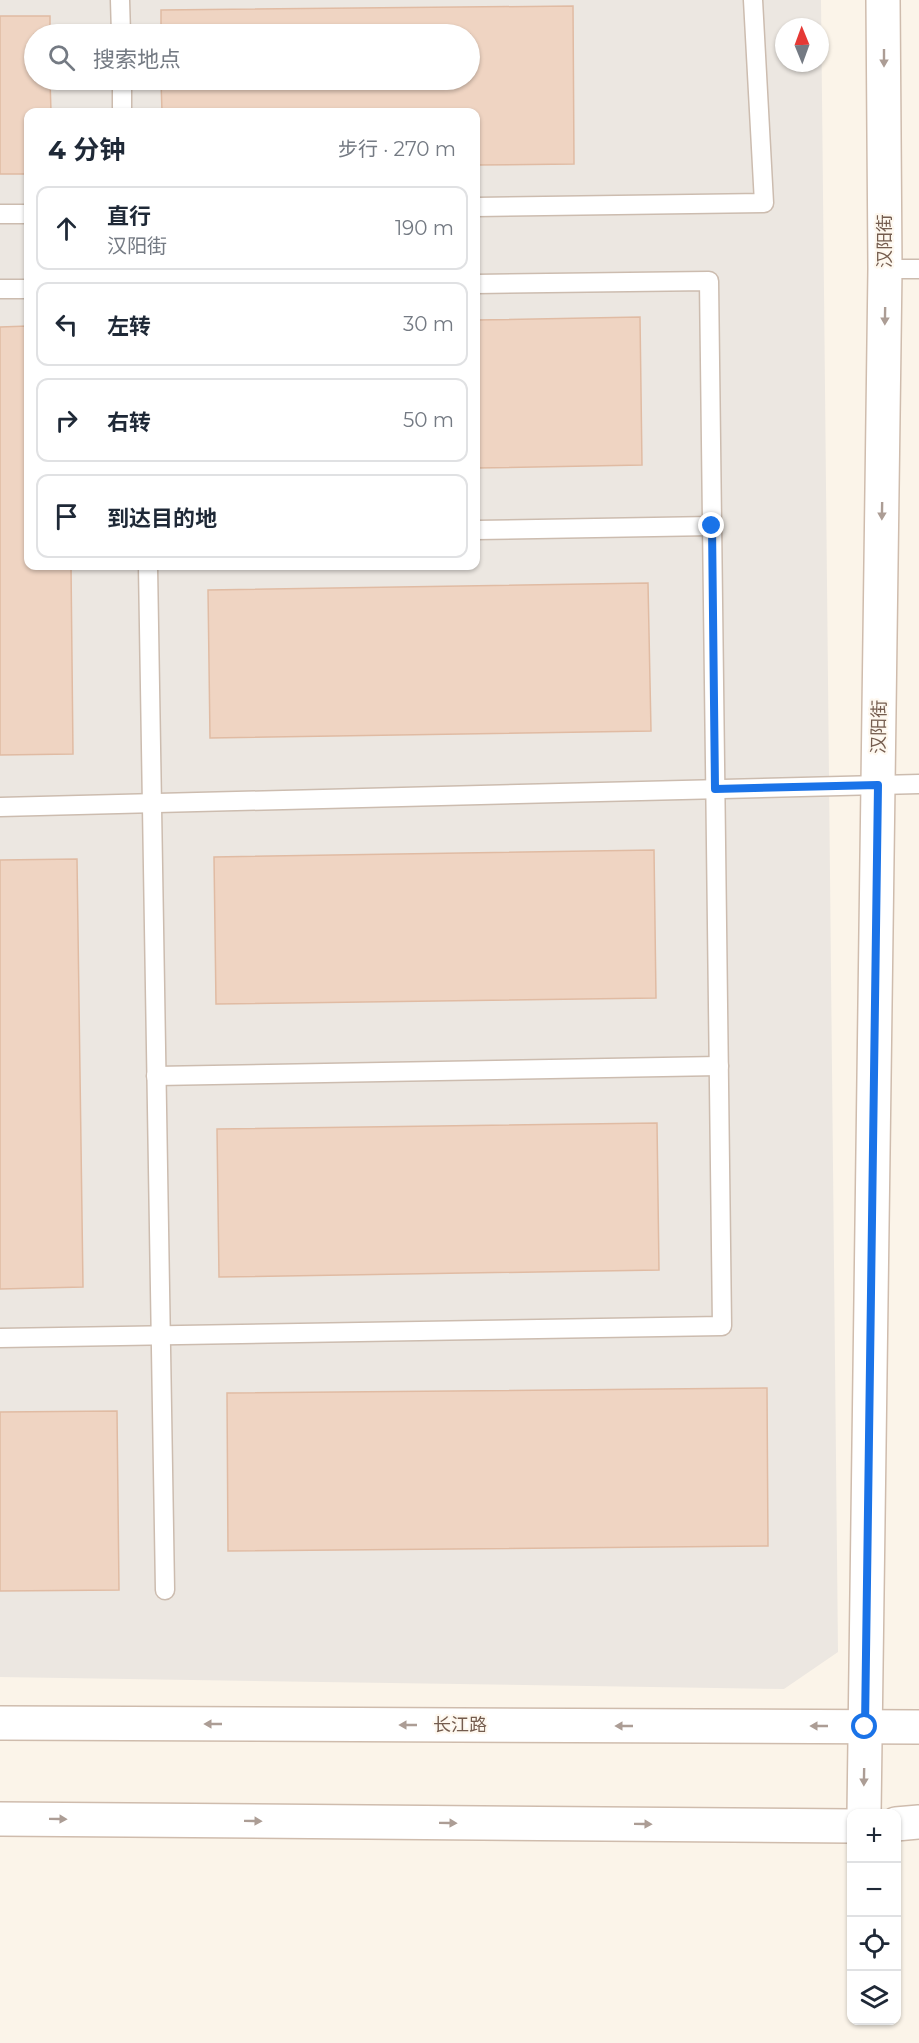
<!DOCTYPE html>
<html lang="zh">
<meta charset="utf-8">
<style>
body{margin:0;font-family:Montserrat,"Noto Sans SC",sans-serif;background:#f2f2f3;color:#1f2937}
.controls{position:absolute;right:18px;bottom:18px;display:grid;overflow:hidden;border-radius:12px;box-shadow:0 2px 4px #0004}
.controls button{width:54px;height:54px;display:grid;place-items:center;padding:0;border:0;border-bottom:2px solid #e0e1e3;background:#fff;color:#1f2937;font:30px sans-serif}
.compass{position:absolute;left:775px;top:18px;width:54px;height:54px;border-radius:50%;background:#fff;box-shadow:0 2px 4px #0004;rotate:359deg}
.stop{position:absolute;width:18px;height:18px;margin:-14px;border:4px solid #1a73e8;border-radius:50%;background:#fff}
.stop.end{background:#1a73e8;border-color:#fff;box-shadow:0 2px 6px #0008}
.list{margin:0;padding:0;list-style:none}
h2{display:flex;justify-content:space-between;align-items:center;height:78px;margin:0;padding:0 24px;font-size:26px}
h2 small{font-size:20px;font-weight:400;color:#747a83}
.list li{display:grid;grid-template-columns:39px 1fr auto;gap:18px;align-items:center;box-sizing:border-box;height:84px;margin:0 12px 12px;padding:0 12px;border:2px solid #e0e1e3;border-radius:12px}
.list b{display:block;font-size:22px;white-space:nowrap}
.list p{margin:0;font-size:20px;white-space:nowrap;color:#747a83}
.list em{font-size:20px;font-style:normal;color:#747a83}
.icon{flex:none;width:33px;height:33px;fill:none;stroke:currentColor;stroke-width:2;stroke-linecap:round;stroke-linejoin:round}
.map{position:relative;flex:none;width:919px;height:2043px;overflow:hidden}
.search{position:absolute;background:#fff;box-shadow:0 2px 4px #0004;left:24px;top:24px;width:456px;height:66px;display:flex;align-items:center;gap:15px;box-sizing:border-box;padding:0 21px;border-radius:33px;color:#747a83;font-size:22px}
.panel{position:absolute;background:#fff;box-shadow:0 2px 4px #0004;left:24px;top:108px;width:456px;height:462px;border-radius:12px}
.map>svg:first-child{display:block}
.industrial{fill:#ece7e1;fill-rule:evenodd}
.building{fill:#efd4c2;stroke:#e0bba3;stroke-width:1.5}
.lines{fill:none;stroke-linecap:round;stroke-linejoin:round}
.service-casing{stroke:#ccbcaf;stroke-width:21}
.secondary-casing{stroke:#cfbcad;stroke-width:36}
.service{stroke:#fff;stroke-width:18}
.secondary{stroke:#fff;stroke-width:33}
.oneway{fill:#ac9d95}
.route{stroke:#1a73e8;stroke-width:8}
.labels{text-anchor:middle;dominant-baseline:central;stroke-width:4.5;stroke-linejoin:round;paint-order:stroke}
.street-label{font-size:18px;fill:#745c4e;stroke:#fef8ef}
</style>
<div class="map">
<svg width="919" height="2043" viewBox="0 0 919 2043">
<rect width="100%" height="100%" fill="#fbf4e9"/>
<path class="industrial" d="M0,0H821L838,1652L784,1689L0,1677ZM784,27H820V63H784ZM34,34H470V80H34ZM28,112H476V566H28Z"/>
<g class="building">
<path d="M573,6L574,164L476,165V112H162L161,80H470V34H161V10Z"/>
<path d="M0,16H50V34H34V80H50L51,112H28V174H0Z"/>
<path d="M640,317L642,465L476,468V320Z"/>
<path d="M28,326V566H71L73,754L0,755V327Z"/>
<path d="M648,583L651,731L210,738L208,590Z"/>
<path d="M654,850L656,998L216,1004L214,857Z"/>
<path d="M77,859L83,1287L0,1289V860Z"/>
<path d="M657,1123L659,1270L219,1277L217,1129Z"/>
<path d="M767,1388L768,1546L228,1551L227,1393Z"/>
<path d="M117,1411L119,1590L0,1591V1412Z"/>
</g>
<g class="lines">
<g class="service-casing">
<g id="service">
<path d="M120,0L121,34"/>
<path d="M122,80V112"/>
<path d="M476,207L764,203L753,0"/>
<path d="M0,214H28"/>
<path d="M885,269H919"/>
<path d="M0,289H28"/>
<path d="M476,530L712,526"/>
<path d="M148,566L165,1590"/>
<path d="M0,807L919,784"/>
<path d="M156,1076L719,1066"/>
<path d="M0,1338L722,1326L709,281L476,284"/>
</g>
</g>
<g class="secondary-casing">
<g id="secondary">
<path d="M0,1723L919,1727"/>
<path d="M864,1814L885,269L883,0"/>
<path d="M0,1819L852,1826"/>
<path d="M896,1824L919,1822"/>
</g>
</g>
<use href="#service" class="service"/>
<use href="#secondary" class="secondary"/>
</g>
<defs><path id="oneway-solid" d="M-6-.8H1V-3.2L6.5 0L1 3.2V.8H-6Z" transform="scale(1.5)"/></defs>
<g class="oneway">
<use href="#oneway-solid" transform="translate(884 58) rotate(90)"/>
<use href="#oneway-solid" transform="translate(885 316) rotate(91)"/>
<use href="#oneway-solid" transform="translate(882 511) rotate(91)"/>
<use href="#oneway-solid" transform="translate(213 1724) rotate(-180)"/>
<use href="#oneway-solid" transform="translate(408 1725) rotate(-180)"/>
<use href="#oneway-solid" transform="translate(624 1726) rotate(-180)"/>
<use href="#oneway-solid" transform="translate(819 1726) rotate(-180)"/>
<use href="#oneway-solid" transform="translate(864 1777) rotate(91)"/>
<use href="#oneway-solid" transform="translate(58 1819) rotate(1)"/>
<use href="#oneway-solid" transform="translate(253 1821) rotate(1)"/>
<use href="#oneway-solid" transform="translate(448 1823) rotate(1)"/>
<use href="#oneway-solid" transform="translate(643 1824) rotate(1)"/>
</g>
<g class="lines">
<path class="route" d="M712,526L715,789L878,785L865,1727"/>
</g>
<g class="labels">
<g class="street-label">
<text transform="translate(885 241) rotate(-90)">汉阳街</text>
<text transform="translate(879 727) rotate(-89)">汉阳街</text>
<text x="460" y="1725">长江路</text>
</g>
</g>
</svg>
<div class="controls">
<button>+</button>
<button>−</button>
<button><svg class="icon" aria-label="locate" viewBox="0 0 24 24"><circle cx="12" cy="12" r="6"/><path d="M12 2v4M12 18v4M2 12h4M18 12h4"/></svg></button>
<button><svg class="icon" aria-label="layers" viewBox="0 0 24 24"><path d="M12 4l9 5-9 5-9-5zM3 14l9 5 9-5"/></svg></button>
</div>
<svg class="compass" viewBox="-18 -18 36 36"><path d="M0-13l5 13h-10z" fill="#e53935"/><path d="M0 13l5-13h-10z" fill="#747a83"/></svg>
<div class="stop" style="left:865px;top:1727px"></div>
<div class="stop end" style="left:712px;top:526px"></div>
<div class="search"><svg class="icon" aria-label="search" viewBox="0 0 24 24"><circle cx="10" cy="10" r="6"/><path d="M15 15l6 6"/></svg>搜索地点</div>
<section class="panel">
<h2>4 分钟<small>步行 · 270 m</small></h2>
<ul class="list">
<li><svg class="icon" aria-label="ahead" viewBox="0 0 24 24"><path d="M12 20V5M6 11l6-6 6 6"/></svg><div><b>直行</b><p>汉阳街</p></div><em>190 m</em></li>
<li><svg class="icon" aria-label="left" viewBox="0 0 24 24"><path d="M17 20v-9H6M10 6l-5 5 5 5"/></svg><div><b>左转</b></div><em>30 m</em></li>
<li><svg class="icon" aria-label="right" viewBox="0 0 24 24"><path d="M7 20v-9h11M14 6l5 5-5 5"/></svg><div><b>右转</b></div><em>50 m</em></li>
<li><svg class="icon" aria-label="arrive" viewBox="0 0 24 24"><path d="M6 21V4h12l-3 4 3 4H6"/></svg><div><b>到达目的地</b></div></li>
</ul>
</section>
</div>
